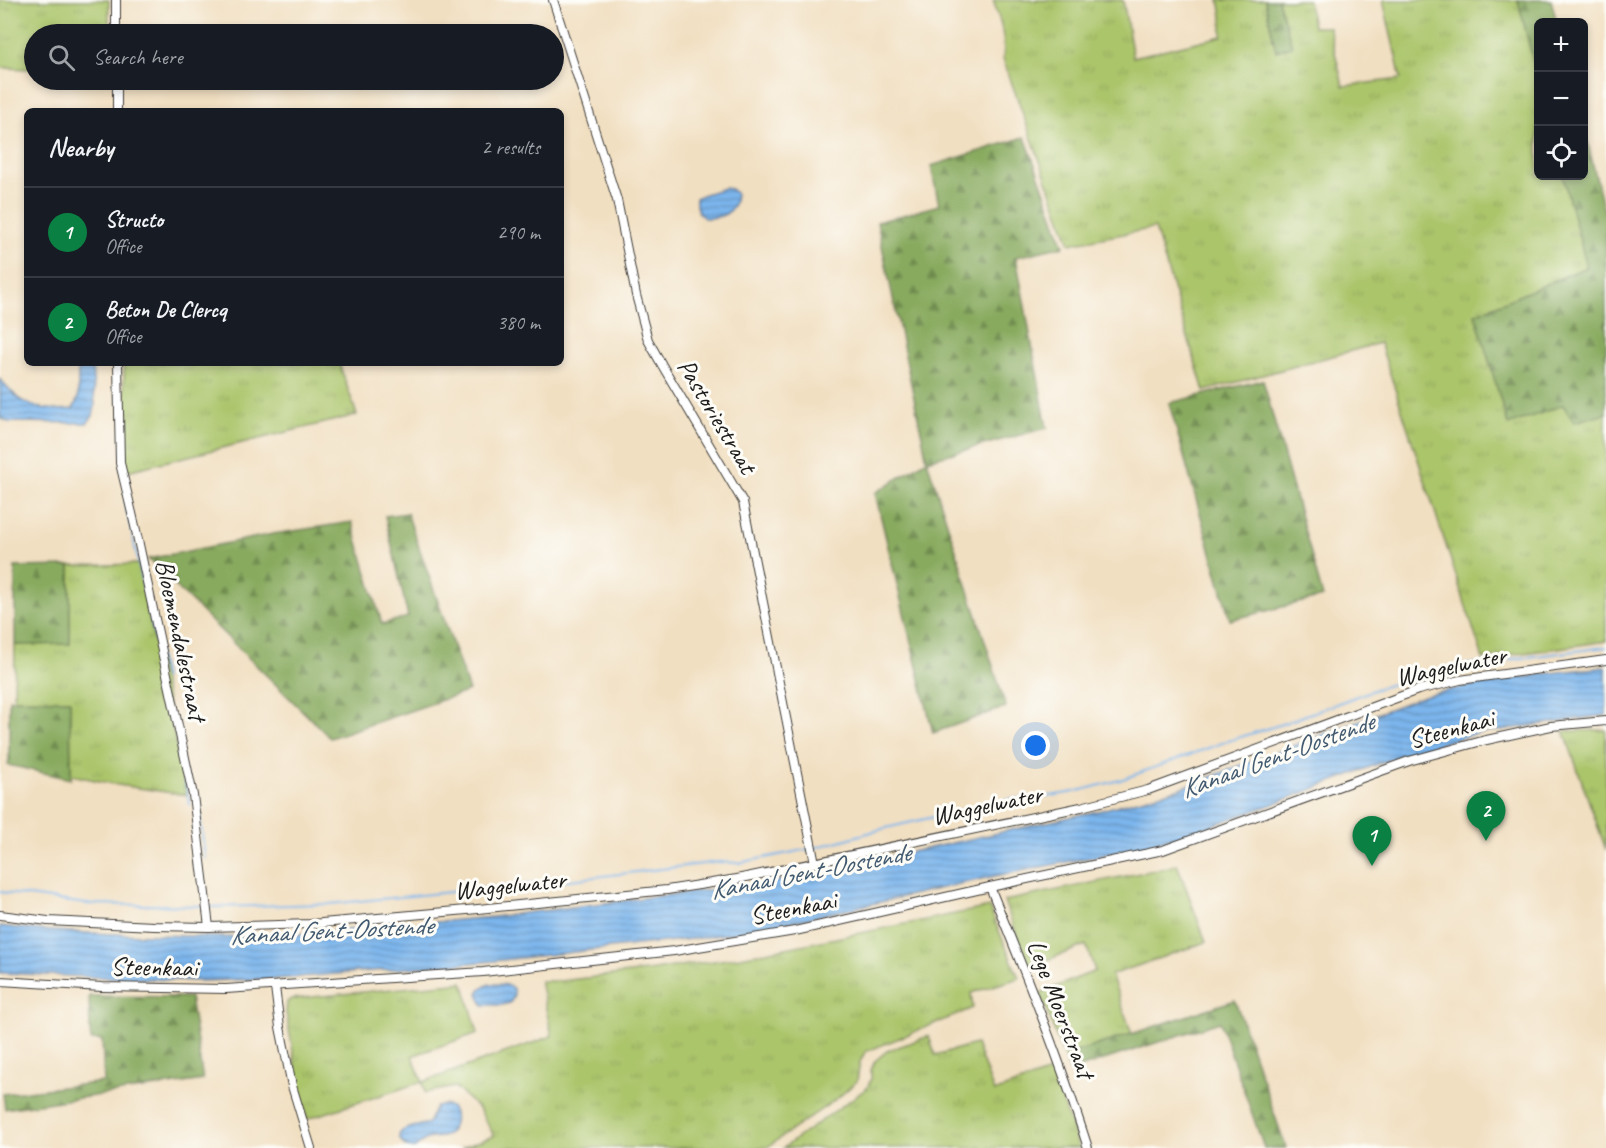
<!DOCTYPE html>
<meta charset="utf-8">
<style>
body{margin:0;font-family:Caveat,sans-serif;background:#242831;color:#f1f3f6}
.controls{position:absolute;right:18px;top:18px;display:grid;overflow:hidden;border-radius:9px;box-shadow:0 3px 9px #0003}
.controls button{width:54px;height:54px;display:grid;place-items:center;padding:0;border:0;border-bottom:2px solid #363941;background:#171b24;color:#f1f3f6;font:30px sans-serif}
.you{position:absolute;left:1036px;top:746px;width:21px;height:21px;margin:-15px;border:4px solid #fff;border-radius:50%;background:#1a73e8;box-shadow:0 0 0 9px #1a73e833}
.badge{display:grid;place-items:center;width:39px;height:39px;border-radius:50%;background:#0b8043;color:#fff;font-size:20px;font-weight:700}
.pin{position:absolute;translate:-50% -50px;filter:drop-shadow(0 2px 3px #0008)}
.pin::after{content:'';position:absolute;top:32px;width:21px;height:18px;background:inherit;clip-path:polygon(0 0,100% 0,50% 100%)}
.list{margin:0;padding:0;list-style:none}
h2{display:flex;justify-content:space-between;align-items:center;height:78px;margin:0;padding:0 24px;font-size:26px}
h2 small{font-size:20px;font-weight:400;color:#9ea1a6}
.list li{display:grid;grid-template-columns:39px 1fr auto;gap:18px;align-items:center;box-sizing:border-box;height:90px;padding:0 24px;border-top:2px solid #363941}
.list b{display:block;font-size:22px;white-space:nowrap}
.list p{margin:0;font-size:20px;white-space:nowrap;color:#9ea1a6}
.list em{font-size:20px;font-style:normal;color:#9ea1a6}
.icon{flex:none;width:33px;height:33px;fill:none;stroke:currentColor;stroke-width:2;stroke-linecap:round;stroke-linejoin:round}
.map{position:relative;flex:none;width:1606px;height:1148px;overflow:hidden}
.search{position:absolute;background:#171b24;box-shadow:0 3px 9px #0003;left:24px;top:24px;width:540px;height:66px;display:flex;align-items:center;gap:15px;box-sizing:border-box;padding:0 21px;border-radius:33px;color:#9ea1a6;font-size:22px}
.panel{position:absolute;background:#171b24;box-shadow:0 3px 9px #0003;left:24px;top:108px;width:540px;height:258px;border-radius:9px}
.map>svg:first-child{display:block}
.grass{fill:url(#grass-tufts);stroke:#647044;stroke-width:1.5}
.forest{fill:url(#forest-firs);stroke:#52633e;stroke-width:1.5}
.water{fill:url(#water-rules);stroke:#4c6984;stroke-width:1.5}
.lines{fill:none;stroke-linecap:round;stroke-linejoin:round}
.stream{stroke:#7cb6ed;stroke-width:2}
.minor-casing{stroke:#3c3935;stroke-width:10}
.minor{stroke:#fff;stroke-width:8}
.labels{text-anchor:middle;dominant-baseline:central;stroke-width:6;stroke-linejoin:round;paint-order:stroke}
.street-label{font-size:26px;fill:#1c1c1c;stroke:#fdfcf7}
.water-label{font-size:27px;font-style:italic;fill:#425a70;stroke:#fdfcf7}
</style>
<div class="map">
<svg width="1606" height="1148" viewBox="0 0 1606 1148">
<defs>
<pattern id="grass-tufts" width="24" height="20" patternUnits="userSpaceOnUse" patternTransform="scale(1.5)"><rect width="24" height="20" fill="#abc56b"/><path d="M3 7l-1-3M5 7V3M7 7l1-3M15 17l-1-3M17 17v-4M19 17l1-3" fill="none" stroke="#93a95c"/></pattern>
<pattern id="forest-firs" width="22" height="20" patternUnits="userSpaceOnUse" patternTransform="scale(1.5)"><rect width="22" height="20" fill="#88aa5f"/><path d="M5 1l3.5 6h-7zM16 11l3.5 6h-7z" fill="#6e8a4e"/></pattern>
<pattern id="water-rules" width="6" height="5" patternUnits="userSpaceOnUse" patternTransform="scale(1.5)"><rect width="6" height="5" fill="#7cb6ed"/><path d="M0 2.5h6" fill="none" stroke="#6593bf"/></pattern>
</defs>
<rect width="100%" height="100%" fill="#fdfcf7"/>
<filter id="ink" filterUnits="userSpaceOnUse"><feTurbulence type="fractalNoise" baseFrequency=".0167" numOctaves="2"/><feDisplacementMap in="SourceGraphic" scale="12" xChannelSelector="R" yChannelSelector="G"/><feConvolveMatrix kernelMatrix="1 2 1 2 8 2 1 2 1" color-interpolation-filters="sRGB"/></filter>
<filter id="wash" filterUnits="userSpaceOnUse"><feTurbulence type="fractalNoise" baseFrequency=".008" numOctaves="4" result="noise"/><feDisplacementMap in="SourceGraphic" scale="24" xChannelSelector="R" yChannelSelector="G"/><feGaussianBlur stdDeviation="1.35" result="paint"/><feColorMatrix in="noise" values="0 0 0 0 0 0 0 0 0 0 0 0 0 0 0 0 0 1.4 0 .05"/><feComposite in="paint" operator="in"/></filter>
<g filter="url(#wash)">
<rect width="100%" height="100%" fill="#f1dfc1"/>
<g class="grass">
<path d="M0,0H109V34H34V69L0,68Z"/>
<path d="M993,0H1123L1133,57L1222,36V16L1219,0H1265L1276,50L1292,46L1278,0H1308L1313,27H1329L1343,86L1401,79L1383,0H1518L1538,80V176H1563L1587,267L1476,314L1564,405L1574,422L1606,413V641L1483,659L1380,343L1204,391L1155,228L1070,244L1003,59C1006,38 1000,20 993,0Z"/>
<path d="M124,363H339L357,415L127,471L124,462Z"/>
<path d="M138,564L187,795L118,785L71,775L70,700L14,699L15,645L70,644V566Z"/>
<path d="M1606,730V850L1564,731Z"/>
<path d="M1177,864L1206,942L1111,975L1132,1034L1064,1056L1040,993L1095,971L1086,945L1029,967L1004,901L1169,867Z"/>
<path d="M989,907L1019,978L971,993L973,1008L865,1052L860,1062L857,1081L839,1097L766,1148H461L494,1136L479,1109L455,1087L425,1093L422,1082L307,1119L297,1074L286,1013L287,1002L292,999L463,982L478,1033L412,1056L423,1082L552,1036L540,981H560L647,971L741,957Z"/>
<path d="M929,1036L935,1055L976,1044L994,1092L1052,1071L1079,1148H783L867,1088L871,1079V1070L875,1061L887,1051Z"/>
</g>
<g class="forest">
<path d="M1265,0H1279L1278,1L1292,46L1276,51Z"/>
<path d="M1518,0H1551L1557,22H1538V80Z"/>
<path d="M1584,128L1606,218V413L1574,422L1563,405L1508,425L1475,314L1587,267L1563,176H1584Z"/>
<path d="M1025,137L1064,246L1016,257L1047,428L927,460L1006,707L933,733L875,493L927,460L877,222L939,205L931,166Z"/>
<path d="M1263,380L1323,597L1230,620L1169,403Z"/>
<path d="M407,513L469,691L330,738L148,559L273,534L352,522L382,624L408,617L385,516Z"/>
<path d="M70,566V644L15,645V567Z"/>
<path d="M9,699L70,700L71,779L8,765L9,760Z"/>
<path d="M89,996L190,997L203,1080L5,1109L3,1094L104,1082L102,1040H91L90,1031Z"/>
<path d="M1235,1000L1286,1148H1264L1220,1022L1070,1071L1064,1056Z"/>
</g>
<g class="water">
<path d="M724,188L731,189L736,194C735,214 722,218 704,218C697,212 695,207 696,198L702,195Z"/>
<path d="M78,363H91L92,366L95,406L93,416L87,423L9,422L0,418V379C7,386 13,394 21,400C34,409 57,411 73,409L78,398Z"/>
<path d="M1606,667V715L1474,734L1404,754L1276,803L1190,833L1128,850L990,877L766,928L700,938L493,961L274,979L199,981L0,973V926C51,932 102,934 153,935C192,936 231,938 269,937L493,917L779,881L1102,810L1181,788L1424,696C1484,681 1545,673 1606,667Z"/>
<path d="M490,984C503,984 523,983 510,1003L502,1005H483L478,993L481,988Z"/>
<path d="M444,1105C450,1106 452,1107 454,1113C456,1123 452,1134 442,1137C437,1138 432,1137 427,1139C423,1140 419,1145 415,1148C406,1148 401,1144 399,1135C404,1126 418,1127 428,1123L436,1107Z"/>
</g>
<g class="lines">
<g class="stream">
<path d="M125,502L164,678"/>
<path d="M178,746L190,805"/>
<path d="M198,800L205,859"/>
<path d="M814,848L886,828L1012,799L1039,798L1074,792L1120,780L1225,742L1279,725L1379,688L1451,667L1606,647"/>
<path d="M0,892L86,904L203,906"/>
<path d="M209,907L329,904L553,882L719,862L738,863L809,849"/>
</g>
</g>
</g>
<g filter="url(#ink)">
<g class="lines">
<g class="minor-casing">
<g id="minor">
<path d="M116,0V34"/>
<path d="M553,0L617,200L636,295L648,340L662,365L743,502L815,863"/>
<path d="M117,111V80"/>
<path d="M118,363L120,463L135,526L193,795L209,927"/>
<path d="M990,887C1025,973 1060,1059 1088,1148"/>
<path d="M0,915L48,921L154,926L209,927L311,924L478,909L667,890L737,879L1081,807L1148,790L1418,690L1460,680L1606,660"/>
<path d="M0,981L102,987L226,989L483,972L674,951L795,931L990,887L1163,850L1409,761L1482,741L1551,726L1606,721"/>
<path d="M275,987L280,1027L292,1086L311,1148"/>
</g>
</g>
<use href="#minor" class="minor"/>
</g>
</g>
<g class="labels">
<g class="street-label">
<text transform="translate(717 416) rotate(59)">Pastoriestraat</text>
<text transform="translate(181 640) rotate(78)">Bloemendalestraat</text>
<text transform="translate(1451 666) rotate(-12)">Waggelwater</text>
<text transform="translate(1451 729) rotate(-15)">Steenkaai</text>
<text transform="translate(987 805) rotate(-12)">Waggelwater</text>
<text transform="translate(510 885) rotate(-6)">Waggelwater</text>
<text transform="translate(793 908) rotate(-11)">Steenkaai</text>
<text transform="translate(154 967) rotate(1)">Steenkaai</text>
<text transform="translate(1061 1009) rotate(69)">Lege Moerstraat</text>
</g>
<g class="water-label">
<text transform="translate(1277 755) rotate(-20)">Kanaal Gent-Oostende</text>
<text transform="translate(810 871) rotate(-11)">Kanaal Gent-Oostende</text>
<text transform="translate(331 930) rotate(-3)">Kanaal Gent-Oostende</text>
</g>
</g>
</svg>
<div class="controls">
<button>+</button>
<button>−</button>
<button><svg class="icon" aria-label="locate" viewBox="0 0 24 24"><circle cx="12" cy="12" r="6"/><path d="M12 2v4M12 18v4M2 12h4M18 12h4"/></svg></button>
</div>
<div class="you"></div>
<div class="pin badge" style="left:1372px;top:866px">1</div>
<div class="pin badge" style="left:1486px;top:841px">2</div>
<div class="search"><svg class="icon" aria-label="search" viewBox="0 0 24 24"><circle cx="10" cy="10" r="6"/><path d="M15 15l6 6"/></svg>Search here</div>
<section class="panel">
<h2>Nearby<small>2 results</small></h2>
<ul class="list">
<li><span class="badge">1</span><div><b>Structo</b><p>Office</p></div><em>290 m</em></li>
<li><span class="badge">2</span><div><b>Beton De Clercq</b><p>Office</p></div><em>380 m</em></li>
</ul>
</section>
</div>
